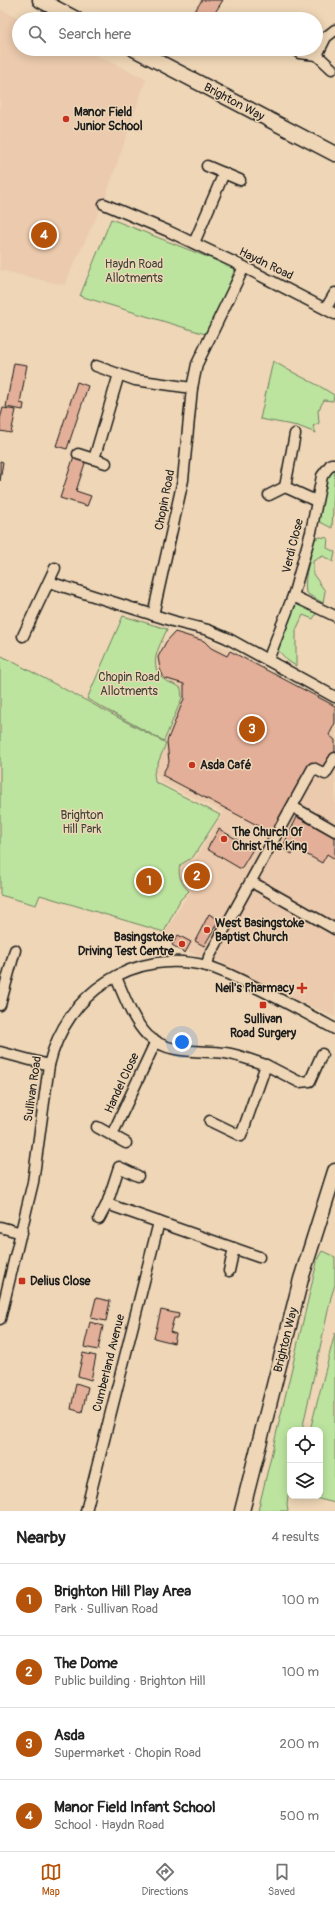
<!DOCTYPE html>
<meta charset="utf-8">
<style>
body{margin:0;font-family:Pangolin,sans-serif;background:#f6f6f6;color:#222}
.controls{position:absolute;right:12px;bottom:12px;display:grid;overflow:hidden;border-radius:8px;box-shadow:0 2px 10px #0003}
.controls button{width:36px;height:36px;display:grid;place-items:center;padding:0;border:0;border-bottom:1px solid #e0e0e0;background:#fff;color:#222;font:20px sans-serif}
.you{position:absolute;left:182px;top:1042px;width:14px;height:14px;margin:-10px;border:3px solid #fff;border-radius:50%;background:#1a73e8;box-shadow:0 0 0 6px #1a73e833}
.badge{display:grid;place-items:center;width:26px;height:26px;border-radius:50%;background:#b45309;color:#fff;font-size:13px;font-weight:700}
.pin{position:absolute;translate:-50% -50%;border:2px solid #fff;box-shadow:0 1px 4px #0006}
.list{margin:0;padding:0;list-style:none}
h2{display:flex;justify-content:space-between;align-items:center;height:52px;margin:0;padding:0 16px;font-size:17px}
h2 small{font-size:13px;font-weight:400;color:#767676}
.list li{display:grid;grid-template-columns:26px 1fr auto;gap:12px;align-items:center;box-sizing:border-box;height:72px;padding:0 16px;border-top:1px solid #e0e0e0}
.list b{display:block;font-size:15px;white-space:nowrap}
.list p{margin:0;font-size:13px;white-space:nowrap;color:#767676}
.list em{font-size:13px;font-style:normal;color:#767676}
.icon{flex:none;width:22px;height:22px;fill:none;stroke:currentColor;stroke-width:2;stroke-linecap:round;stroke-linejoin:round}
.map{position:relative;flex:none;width:335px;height:1511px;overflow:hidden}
.search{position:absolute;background:#fff;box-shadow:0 2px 10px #0003;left:12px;right:12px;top:12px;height:44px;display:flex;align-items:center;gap:10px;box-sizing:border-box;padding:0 14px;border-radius:22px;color:#767676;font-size:15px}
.sheet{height:340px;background:#fff}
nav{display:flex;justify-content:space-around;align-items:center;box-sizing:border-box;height:56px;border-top:1px solid #e0e0e0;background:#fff;font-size:11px;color:#767676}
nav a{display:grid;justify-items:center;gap:2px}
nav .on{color:#b45309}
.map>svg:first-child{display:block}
.built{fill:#ebcaad}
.green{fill:#bce49f;stroke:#6c805e}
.building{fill:#e4af98;stroke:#1c1c1c}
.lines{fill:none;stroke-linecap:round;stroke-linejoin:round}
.street-casing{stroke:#1c1c1c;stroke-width:13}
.secondary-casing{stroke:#1c1c1c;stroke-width:17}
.street{stroke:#eed6b6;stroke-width:10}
.secondary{stroke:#eed6b6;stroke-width:14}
.poi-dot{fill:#c8321e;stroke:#eed6b6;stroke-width:1.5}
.labels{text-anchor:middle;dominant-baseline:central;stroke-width:3;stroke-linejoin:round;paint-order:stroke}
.street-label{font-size:12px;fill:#1c1c1c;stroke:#eed6b6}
.poi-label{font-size:12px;font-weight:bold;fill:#1c1c1c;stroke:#eed6b6;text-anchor:start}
.park-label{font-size:12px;fill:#3c4436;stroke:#eed6b6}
</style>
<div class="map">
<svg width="335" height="1511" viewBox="0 0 335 1511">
<rect width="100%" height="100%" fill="#eed6b6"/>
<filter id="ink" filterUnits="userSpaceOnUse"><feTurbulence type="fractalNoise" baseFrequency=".025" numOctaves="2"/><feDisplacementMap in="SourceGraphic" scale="8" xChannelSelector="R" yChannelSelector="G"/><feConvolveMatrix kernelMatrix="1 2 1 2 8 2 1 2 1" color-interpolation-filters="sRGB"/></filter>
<g filter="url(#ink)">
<g class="built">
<path d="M0,9L20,19L19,49H83L146,79L104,201L64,285L0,270Z"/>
<path d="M175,632L204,637L335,706V1017L233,972L221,962L196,955L162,938L190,891L185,885L179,871L182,863L196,858L224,812L165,784L155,773L184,699L183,689L164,678L160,670L158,657L166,642Z"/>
</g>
<g class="green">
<path d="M111,219L235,268L212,336L80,296Z"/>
<path d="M273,361C293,374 315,382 334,395L333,401L324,400L318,411L319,423L313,426L316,433L298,426L260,419Z"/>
<path d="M335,469L332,528L318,521L323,486L331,470Z"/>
<path d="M320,537L328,538L327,548L335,552L333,562L323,556L313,561V574L325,591L323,603L306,593C303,574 312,558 313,540Z"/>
<path d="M296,597L317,612L313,619L303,615L296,630V666L288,661L277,649Z"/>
<path d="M123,616L167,629C161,644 148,662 161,677C165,682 176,684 181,688L182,698L164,741L87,699Z"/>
<path d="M0,655L166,743L154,773L155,782L220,815L193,857L180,865C177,875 182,884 189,891L180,900L164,932L40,895L36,905L0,895Z"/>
<path d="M322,1251L335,1257V1285L331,1297L302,1430H290V1480L287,1504L288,1511H258L318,1258Z"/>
<path d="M335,1333V1503L307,1496H320V1430H310Z"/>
</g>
<g class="building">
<path d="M202,0H223L211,19H195L191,17Z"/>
<path d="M14,363L27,365L20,403L24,404L23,410L6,407Z"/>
<path d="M77,382L88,386L67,449L56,446Z"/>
<path d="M3,408L16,410L11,433L0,431V419Z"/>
<path d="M74,456L86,460L76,491L91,496L87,506L60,498Z"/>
<path d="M0,461L3,462L0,481Z"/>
<path d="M175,632L204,641L211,648L227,656L230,651L335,706V723L329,735L335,740V754L325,770L312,763L274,834L162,775L169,762L167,741L184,699V684L164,678L160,669L158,657L166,642Z"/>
<path d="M297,817L335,837V859L327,854L322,863L295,848L292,854L282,848Z"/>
<path d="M219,829L253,849L241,869L207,849Z"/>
<circle cx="197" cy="874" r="12"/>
<path d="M209,914L219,920L204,946L195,941Z"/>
<path d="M178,935L191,942L185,953L172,945Z"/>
<path d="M96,1298L110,1301L106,1321L91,1318Z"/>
<path d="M161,1310L179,1314L178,1318H174L170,1332L176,1334L174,1343L154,1338Z"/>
<path d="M90,1322L103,1326L98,1350L84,1347Z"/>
<path d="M83,1353L96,1356L91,1380L78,1376Z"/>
<path d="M76,1383L88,1387L82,1412L71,1409Z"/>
</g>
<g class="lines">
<g class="street-casing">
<g id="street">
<path d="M299,53L317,55L332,69"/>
<path d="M317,55L326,37L335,30"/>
<path d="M207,166L240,180"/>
<path d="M104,204L168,231L244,267L335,314"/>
<path d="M194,243L224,173"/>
<path d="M326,308L335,293"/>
<path d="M96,366L135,380L192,388"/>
<path d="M295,434L285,487L316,501"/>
<path d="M78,454L106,463"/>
<path d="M94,459L119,374"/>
<path d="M269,495L285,487"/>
<path d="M49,582L176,622L208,630L227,638L335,697"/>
<path d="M293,596L335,616"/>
<path d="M153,615L183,480L192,388L197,364L244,267"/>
<path d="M23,636L55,568"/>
<path d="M268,660L293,596L311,532L322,476L331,464H335"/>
<path d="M293,807L335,831"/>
<path d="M257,885L335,929"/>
<path d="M207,966L209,957L313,768L325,774L335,758"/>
<path d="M116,977C124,996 133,1021 148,1036C169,1055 199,1050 225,1053C239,1055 253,1061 266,1065L241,1136L210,1121"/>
<path d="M0,1005L15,950"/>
<path d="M0,1052L49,1065"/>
<path d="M266,1065L299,1082L310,1081L322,1054"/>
<path d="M97,1127L126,1143"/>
<path d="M112,1135L156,1041"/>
<path d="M107,1204L259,1257"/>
<path d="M99,1219L107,1204L119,1167L138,1176"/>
<path d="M0,1227L22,1233"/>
<path d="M229,1271L234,1248"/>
<path d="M0,1319L33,1182L49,1065C66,993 134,947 207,966C222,970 236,978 249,984C278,998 306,1013 335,1029"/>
<path d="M86,1511L159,1222"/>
</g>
</g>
<g class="secondary-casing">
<g id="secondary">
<path d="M40,0L76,19"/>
<path d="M134,49L335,154"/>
<path d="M242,1511L301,1279L335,1171"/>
</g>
</g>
<use href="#street" class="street"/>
<use href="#secondary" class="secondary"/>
</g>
</g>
<g class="poi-dot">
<circle cx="66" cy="119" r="4"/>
<circle cx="192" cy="765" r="4"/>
<circle cx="224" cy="839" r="4"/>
<circle cx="207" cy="930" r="4"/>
<circle cx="182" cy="944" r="4"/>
<path d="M300 982h4v4h4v4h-4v4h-4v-4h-4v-4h4z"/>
<rect x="259" y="1001" width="8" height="8" rx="2"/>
<rect x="18" y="1277" width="8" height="8" rx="2"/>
</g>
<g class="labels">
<g class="street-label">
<text transform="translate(234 102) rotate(28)">Brighton Way</text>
<text transform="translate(266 264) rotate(26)">Haydn Road</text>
<text transform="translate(165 500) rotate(-79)">Chopin Road</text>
<text transform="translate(293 546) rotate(-76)">Verdi Close</text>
<text transform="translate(122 1083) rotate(-65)">Handel Close</text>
<text transform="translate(33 1089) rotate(-82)">Sullivan Road</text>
<text transform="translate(286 1340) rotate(-76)">Brighton Way</text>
<text transform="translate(109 1363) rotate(-76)">Cumberland Avenue</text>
</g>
<g class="poi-label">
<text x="74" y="112">Manor Field<tspan x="74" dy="14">Junior School</tspan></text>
<text x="200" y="765">Asda Café</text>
<text x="232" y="832">The Church Of<tspan x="232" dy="14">Christ The King</tspan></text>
<text x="215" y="923">West Basingstoke<tspan x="215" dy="14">Baptist Church</tspan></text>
<text x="174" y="937" text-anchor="end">Basingstoke<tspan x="174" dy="14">Driving Test Centre</tspan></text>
<text x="294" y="988" text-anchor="end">Neil's Pharmacy</text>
<text x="263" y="1019" text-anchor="middle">Sullivan<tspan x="263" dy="14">Road Surgery</tspan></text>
<text x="30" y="1281">Delius Close</text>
</g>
<g class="park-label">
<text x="134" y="264">Haydn Road<tspan x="134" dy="14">Allotments</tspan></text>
<text x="129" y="677">Chopin Road<tspan x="129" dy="14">Allotments</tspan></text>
<text x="82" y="815">Brighton<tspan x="82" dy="14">Hill Park</tspan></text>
</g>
</g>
</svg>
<div class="controls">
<button><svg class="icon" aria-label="locate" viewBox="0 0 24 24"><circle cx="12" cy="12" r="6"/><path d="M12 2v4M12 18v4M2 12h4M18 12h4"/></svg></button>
<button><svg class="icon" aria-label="layers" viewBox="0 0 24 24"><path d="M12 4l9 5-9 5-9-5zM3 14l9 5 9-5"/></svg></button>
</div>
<div class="you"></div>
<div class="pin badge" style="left:149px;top:881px">1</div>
<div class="pin badge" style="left:197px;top:876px">2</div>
<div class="pin badge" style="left:252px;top:729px">3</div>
<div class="pin badge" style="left:44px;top:235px">4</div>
<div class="search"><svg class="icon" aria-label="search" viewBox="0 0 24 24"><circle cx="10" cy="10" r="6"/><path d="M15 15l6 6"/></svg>Search here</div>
</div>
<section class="sheet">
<h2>Nearby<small>4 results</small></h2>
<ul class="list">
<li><span class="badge">1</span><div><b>Brighton Hill Play Area</b><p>Park · Sullivan Road</p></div><em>100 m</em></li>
<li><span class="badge">2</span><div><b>The Dome</b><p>Public building · Brighton Hill</p></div><em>100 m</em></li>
<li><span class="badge">3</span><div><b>Asda</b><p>Supermarket · Chopin Road</p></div><em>200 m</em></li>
<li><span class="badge">4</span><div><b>Manor Field Infant School</b><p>School · Haydn Road</p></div><em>500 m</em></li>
</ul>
</section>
<nav>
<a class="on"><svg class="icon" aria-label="map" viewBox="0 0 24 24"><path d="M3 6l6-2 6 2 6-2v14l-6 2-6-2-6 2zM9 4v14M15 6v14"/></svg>Map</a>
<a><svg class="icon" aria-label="directions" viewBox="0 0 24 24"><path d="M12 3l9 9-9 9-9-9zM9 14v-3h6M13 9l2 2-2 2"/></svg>Directions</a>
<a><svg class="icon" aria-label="saved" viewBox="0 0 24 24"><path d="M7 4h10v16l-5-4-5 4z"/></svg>Saved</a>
</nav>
